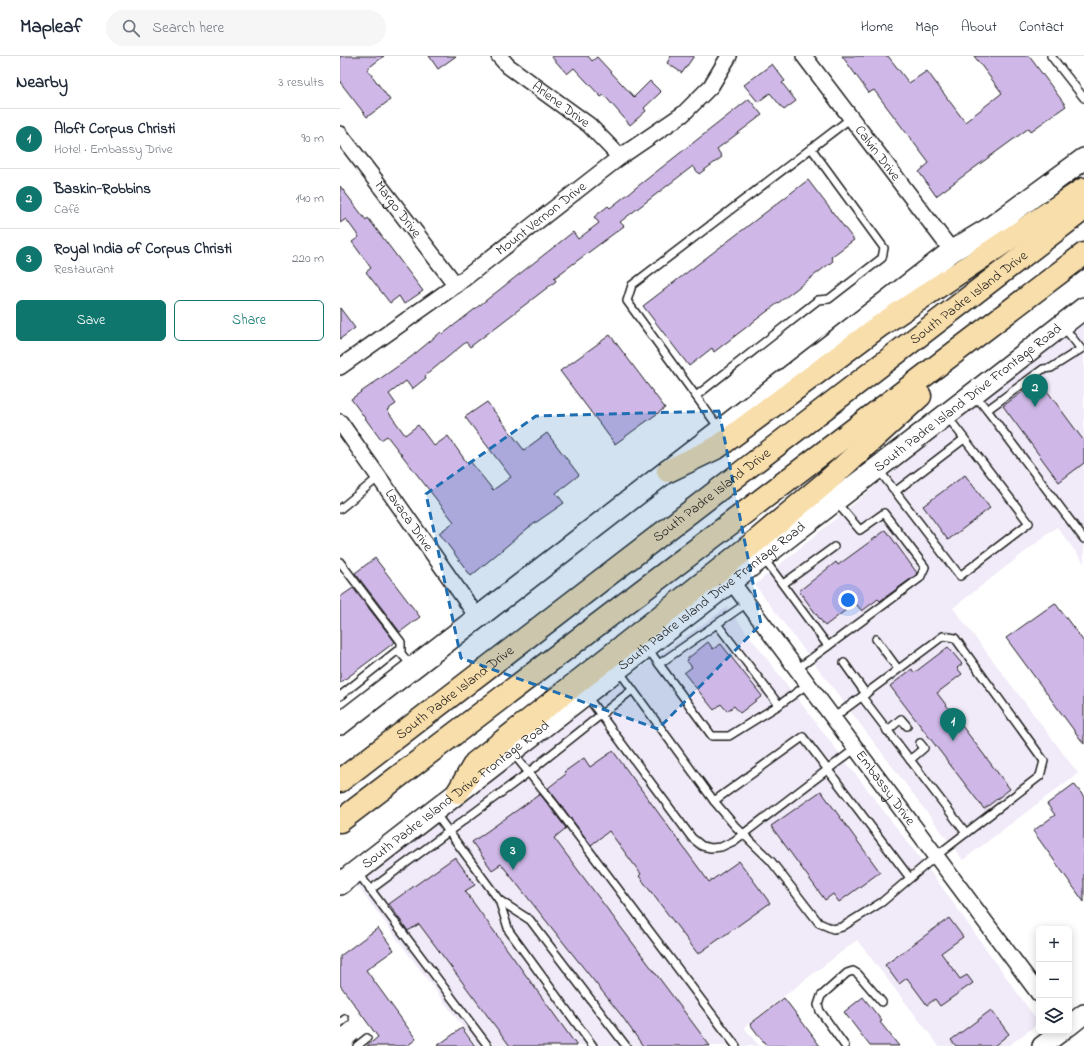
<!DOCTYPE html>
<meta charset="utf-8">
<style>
body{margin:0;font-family:"Indie Flower",sans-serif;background:#f6f6f7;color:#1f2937}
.controls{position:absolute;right:12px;bottom:12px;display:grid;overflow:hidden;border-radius:6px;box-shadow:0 2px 10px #0003}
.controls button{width:36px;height:36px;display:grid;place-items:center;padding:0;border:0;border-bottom:1px solid #e0e1e3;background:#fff;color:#1f2937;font:20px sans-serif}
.you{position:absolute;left:508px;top:544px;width:14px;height:14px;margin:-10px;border:3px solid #fff;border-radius:50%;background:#1a73e8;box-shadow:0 0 0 6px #1a73e833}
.badge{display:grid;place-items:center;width:26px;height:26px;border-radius:50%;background:#0f766e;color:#fff;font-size:13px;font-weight:700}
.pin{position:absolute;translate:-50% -33px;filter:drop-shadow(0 1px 2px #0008)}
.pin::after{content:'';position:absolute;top:21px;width:14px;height:12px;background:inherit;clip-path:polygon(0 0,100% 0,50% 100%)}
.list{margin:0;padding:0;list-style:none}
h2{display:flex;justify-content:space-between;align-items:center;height:52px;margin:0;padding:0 16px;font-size:17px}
h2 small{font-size:13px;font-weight:400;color:#747a83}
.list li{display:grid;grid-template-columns:26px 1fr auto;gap:12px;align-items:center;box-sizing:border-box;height:60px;padding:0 16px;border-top:1px solid #e0e1e3}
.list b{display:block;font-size:15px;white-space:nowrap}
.list p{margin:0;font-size:13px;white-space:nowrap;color:#747a83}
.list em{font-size:13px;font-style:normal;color:#747a83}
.actions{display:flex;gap:8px;padding:12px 16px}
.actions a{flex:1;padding:9px 0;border:1px solid #0f766e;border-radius:6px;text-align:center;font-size:14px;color:#0f766e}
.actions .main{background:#0f766e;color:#fff}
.icon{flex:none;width:22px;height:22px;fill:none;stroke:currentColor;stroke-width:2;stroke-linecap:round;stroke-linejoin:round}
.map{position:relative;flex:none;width:744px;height:990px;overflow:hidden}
header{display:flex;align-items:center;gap:24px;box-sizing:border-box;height:56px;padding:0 20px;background:#fff;border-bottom:1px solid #e0e1e3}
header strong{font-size:19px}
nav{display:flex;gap:22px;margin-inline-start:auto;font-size:14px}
.search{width:280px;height:36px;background:#f6f6f7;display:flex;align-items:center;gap:10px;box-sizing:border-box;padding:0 14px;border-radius:22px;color:#747a83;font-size:15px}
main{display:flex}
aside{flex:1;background:#fff}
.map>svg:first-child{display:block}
.built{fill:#f1eaf8}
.building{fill:#cfb8e7;stroke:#1c1c1c}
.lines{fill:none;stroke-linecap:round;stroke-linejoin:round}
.service-casing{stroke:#1c1c1c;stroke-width:10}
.minor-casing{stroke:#1c1c1c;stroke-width:18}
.tertiary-casing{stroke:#1c1c1c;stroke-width:22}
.secondary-casing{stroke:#1c1c1c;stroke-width:24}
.motorway-casing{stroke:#1c1c1c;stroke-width:25}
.service{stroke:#fff;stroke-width:7}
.minor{stroke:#fff;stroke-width:15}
.tertiary{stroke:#fff;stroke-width:19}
.secondary{stroke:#fff;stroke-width:21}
.motorway{stroke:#f8deab;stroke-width:22}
.marked{fill:#1f6fb2;fill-opacity:0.2;stroke:#1f6fb2;stroke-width:3;stroke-dasharray:8 5;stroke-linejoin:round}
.labels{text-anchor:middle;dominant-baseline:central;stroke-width:4;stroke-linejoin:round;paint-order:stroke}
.street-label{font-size:14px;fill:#1c1c1c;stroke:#fff}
</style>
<header>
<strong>Mapleaf</strong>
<div class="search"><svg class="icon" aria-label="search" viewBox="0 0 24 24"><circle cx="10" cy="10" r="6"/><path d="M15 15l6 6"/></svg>Search here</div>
<nav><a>Home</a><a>Map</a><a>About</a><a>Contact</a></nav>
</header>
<main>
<aside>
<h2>Nearby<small>3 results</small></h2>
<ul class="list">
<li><span class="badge">1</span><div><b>Aloft Corpus Christi</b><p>Hotel · Embassy Drive</p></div><em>90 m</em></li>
<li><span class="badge">2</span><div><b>Baskin-Robbins</b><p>Café</p></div><em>140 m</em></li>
<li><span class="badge">3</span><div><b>Royal India of Corpus Christi</b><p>Restaurant</p></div><em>220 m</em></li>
</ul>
<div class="actions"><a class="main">Save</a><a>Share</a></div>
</aside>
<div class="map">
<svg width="744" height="990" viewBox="0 0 744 990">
<rect width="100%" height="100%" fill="#fff"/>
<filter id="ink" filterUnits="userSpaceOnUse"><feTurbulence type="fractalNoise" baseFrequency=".025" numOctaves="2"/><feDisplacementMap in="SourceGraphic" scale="8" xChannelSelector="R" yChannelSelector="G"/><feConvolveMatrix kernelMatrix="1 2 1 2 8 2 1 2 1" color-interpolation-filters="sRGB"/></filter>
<g filter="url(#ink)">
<g class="built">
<path d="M744,265V507L717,471L613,552L738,717L623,804L415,529L629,353Z"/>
<path d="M387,551L596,823L699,967L668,990H599L517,884L404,971L419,990H137L16,828L192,689Z"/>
</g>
<g class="building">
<path d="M0,0H44L27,13L50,44L27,61L0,26Z"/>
<path d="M89,0H116L98,13Z"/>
<path d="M211,0H248L252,5L257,1L294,41L310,25L321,36L304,52L306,55L290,69L264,39L261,41L234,12L227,18Z"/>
<path d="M331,0H354L342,17L327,7Z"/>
<path d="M502,0H548L569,27L587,15L625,66L662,37L634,0H689L726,50L691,75L689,72L596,140L579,116L589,107L534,34L529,37Z"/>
<path d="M432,8L445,25L442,27L456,45L444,54L430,37L418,46L404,29Z"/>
<path d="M409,43L422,59L377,93L382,101L359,118L353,110L280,166L284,170L214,222L216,225L130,291L126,286L85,320L86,322L72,333L66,325L49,338L56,348L47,354L65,379L78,369L94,390L108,380L127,407L130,405L153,434L171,421L125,361L147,346L184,394L207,377L239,419L216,437L224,447L188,472L131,520L99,477L114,466L47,380L41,384L11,343L71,301L101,276L103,278L233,176L238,183L259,167L254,161L268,150L270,152Z"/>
<path d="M468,124L514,184L491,201L493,205L374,296L372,292L349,310L303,250Z"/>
<path d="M0,130L26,164L28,162L83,235L64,248L59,240L50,247L26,216L31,212L12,186L19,181L6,163L0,167Z"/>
<path d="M0,252L15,272L0,283Z"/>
<path d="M270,279L325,352L275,388L220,315Z"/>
<path d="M699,324L744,385V407L719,426L663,350Z"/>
<path d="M625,419L650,452L608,484L583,450Z"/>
<path d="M546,474L577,517L576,519L540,545L538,543L522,555L515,547L485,570L459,535L496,506L498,509Z"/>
<path d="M35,502L80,561L60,576L15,517Z"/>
<path d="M13,532L55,586L0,627V541Z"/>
<path d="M715,547L744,586V688L666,582Z"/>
<path d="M368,586L373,593L381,588L422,640L400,657L394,650L387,655L381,648L374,654L344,617L352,611L346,604Z"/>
<path d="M608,591L622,608L617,612L622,618L597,637L670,733L644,753L550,630L572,613L574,617Z"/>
<path d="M273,695L369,826L399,805L430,847L358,898L299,820L301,818L269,775L251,789L208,732L226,718L224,716L244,702L250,711Z"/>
<path d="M734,728L744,741V846L693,775L715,759L707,748Z"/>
<path d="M481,735L540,816L499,846L493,838L485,844L431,770Z"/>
<path d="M200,738L226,772L214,782L370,990H303L281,959L161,808L152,814L132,786Z"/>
<path d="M115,801L135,829L125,835L237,990H170L79,868L68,875L49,848Z"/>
<path d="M609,862L623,881L601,897L620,923L627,919L633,927L600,950L595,943L587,949L567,922L559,928L545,909Z"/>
<path d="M38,872L54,894L26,914L76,983L67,990H27L38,981L0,929V900Z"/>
<path d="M523,941L542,965L540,966L559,990H530L504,956Z"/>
<path d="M444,942L457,959L480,990H427L416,976L410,968Z"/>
<path d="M651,954L669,978L654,990H616L611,984Z"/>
<path d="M122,972L135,990H97Z"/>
</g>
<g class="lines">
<g class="service-casing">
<g id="service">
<path d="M711,0L744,42"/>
<path d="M723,270L741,293L711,312L703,313L647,354L744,483"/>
<path d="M635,339L647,354"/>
<path d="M356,340L478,244L489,243L542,202L544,192L471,92"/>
<path d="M379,372L287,245L292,229L511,62"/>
<path d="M538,413L620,520L689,467L607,360"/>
<path d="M556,435L624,383"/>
<path d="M0,453L39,421"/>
<path d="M424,503L488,590"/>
<path d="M0,506L61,586V595"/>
<path d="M443,528L494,491"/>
<path d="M377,568L439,649"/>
<path d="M536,583L558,613"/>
<path d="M308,593L372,680H389L439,649L468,628"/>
<path d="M504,607L526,638"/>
<path d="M319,608L407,547"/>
<path d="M457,613L580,522L585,511L544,457L520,474L496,446"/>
<path d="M279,615L374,745L395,770L431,805L479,867L493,873L502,871L542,846L596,800L700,720L704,705L615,582L603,580L493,662"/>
<path d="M246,639L352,782L362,790L371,792L381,791L394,785L516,692"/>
<path d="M0,640L58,594L72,610"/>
<path d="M522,641L626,777"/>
<path d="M547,675L561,663L567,670"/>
<path d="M172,696L215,749L396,990"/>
<path d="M570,704L584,692L580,687"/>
<path d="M374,745L463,681L570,822"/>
<path d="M95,757L159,844"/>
<path d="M18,817L148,990"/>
<path d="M30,834L189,716L292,634"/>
<path d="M0,967L5,963"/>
<path d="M17,990L27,982"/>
<path d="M253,990L169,875L159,844L190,864L286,990"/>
<path d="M505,990L480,955L478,949L481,940L507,917L513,915L518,918L542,946"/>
</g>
</g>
<g class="minor-casing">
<g id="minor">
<path id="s1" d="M159,0L168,10L249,69L280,101"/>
<path id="s2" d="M464,0L612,195"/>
<path id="s3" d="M0,78L116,229"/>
<path id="s4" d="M0,311L116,229L280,101L343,58L371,30L389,0"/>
<path id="s5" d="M0,366L138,562"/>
<path id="s6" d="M391,525L699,938"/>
</g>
</g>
<g class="tertiary-casing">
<g id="tertiary">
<path d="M729,970L744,958"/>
<path d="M702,990L722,975"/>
</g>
</g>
<g class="secondary-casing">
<g id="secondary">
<path d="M0,668L612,195L650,172L744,103"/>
<path id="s7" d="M0,828L744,252"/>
</g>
</g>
<g class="motorway-casing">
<g id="motorway">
<path d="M328,415L378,391L541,269L744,133"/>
<path id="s8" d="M0,725L744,153"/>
<path d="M118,736L135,707L416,485L485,427L580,340"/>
<path d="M0,765L744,198"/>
</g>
</g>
<use href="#service" class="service"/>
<use href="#minor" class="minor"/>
<use href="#tertiary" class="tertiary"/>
<use href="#secondary" class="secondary"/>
<use href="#motorway" class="motorway"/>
</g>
</g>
<path class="marked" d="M379,355L421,568L318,673L121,602L86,438L196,360Z"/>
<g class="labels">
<g class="street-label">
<text stroke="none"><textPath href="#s1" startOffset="79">Arlene Drive</textPath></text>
<text stroke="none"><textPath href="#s2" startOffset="122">Calvin Drive</textPath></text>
<text stroke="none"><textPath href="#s3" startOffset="95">Margo Drive</textPath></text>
<text stroke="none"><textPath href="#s4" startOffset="250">Mount Vernon Drive</textPath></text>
<text stroke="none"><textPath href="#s8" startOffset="793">South Padre Island Drive</textPath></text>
<text stroke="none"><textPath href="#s7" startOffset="794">South Padre Island Drive Frontage Road</textPath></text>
<text stroke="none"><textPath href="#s8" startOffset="469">South Padre Island Drive</textPath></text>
<text stroke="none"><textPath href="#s5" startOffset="120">Lavaca Drive</textPath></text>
<text stroke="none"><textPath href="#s7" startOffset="470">South Padre Island Drive Frontage Road</textPath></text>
<text stroke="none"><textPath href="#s8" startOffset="145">South Padre Island Drive</textPath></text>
<text stroke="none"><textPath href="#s6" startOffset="258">Embassy Drive</textPath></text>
<text stroke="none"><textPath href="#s7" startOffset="146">South Padre Island Drive Frontage Road</textPath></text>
</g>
</g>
</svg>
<div class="controls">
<button>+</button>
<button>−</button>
<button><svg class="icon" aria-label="layers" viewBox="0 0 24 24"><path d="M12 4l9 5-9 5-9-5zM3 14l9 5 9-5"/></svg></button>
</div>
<div class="you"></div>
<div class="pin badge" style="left:613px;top:685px">1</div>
<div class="pin badge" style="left:695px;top:351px">2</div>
<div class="pin badge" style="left:173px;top:814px">3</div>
</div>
</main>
